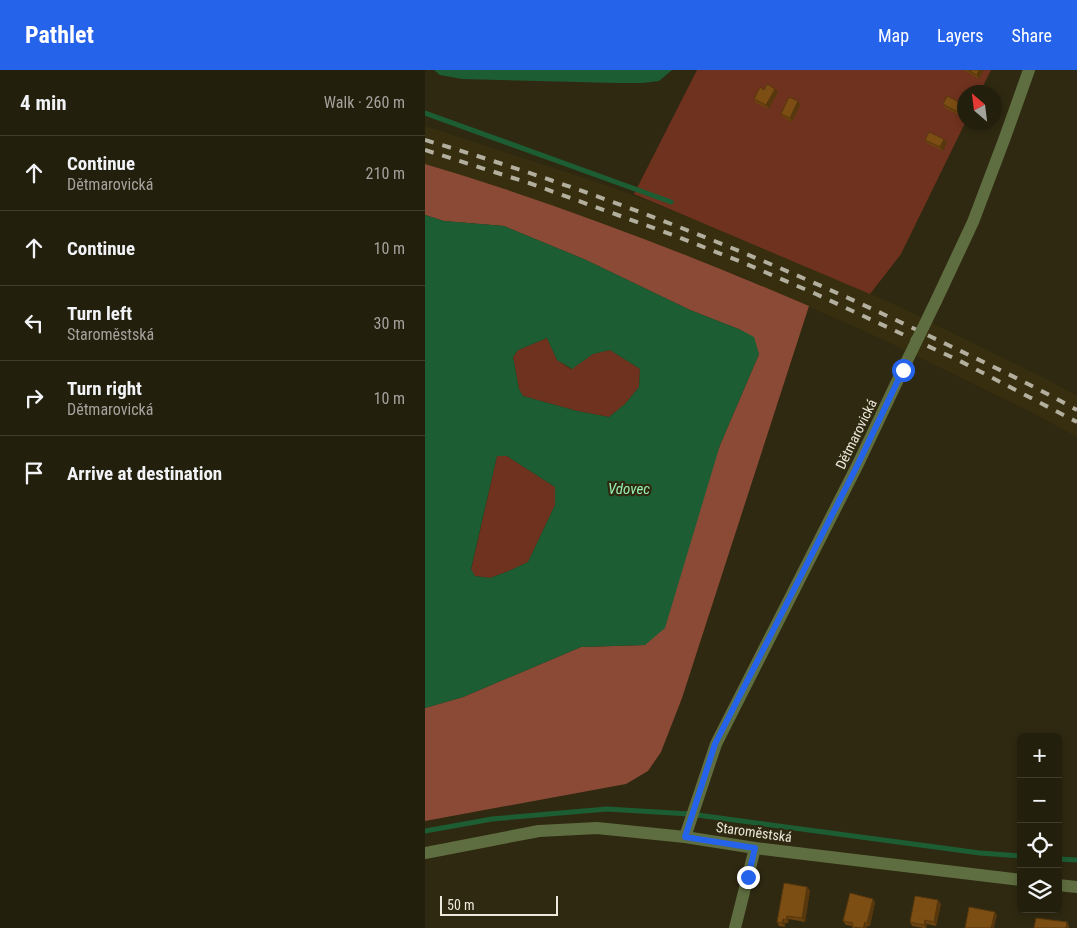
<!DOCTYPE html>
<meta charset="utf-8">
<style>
body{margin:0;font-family:"Roboto Condensed",sans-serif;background:#2f2c1b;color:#f1f3f6}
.controls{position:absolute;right:15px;bottom:15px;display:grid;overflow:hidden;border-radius:8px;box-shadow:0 2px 8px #0003}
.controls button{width:45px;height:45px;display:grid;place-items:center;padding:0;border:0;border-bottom:1px solid #403d2e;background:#231f0d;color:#f1f3f6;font:25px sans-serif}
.compass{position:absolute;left:532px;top:15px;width:45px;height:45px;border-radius:50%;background:#231f0d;box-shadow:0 2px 8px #0003;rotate:332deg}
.scale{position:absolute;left:15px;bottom:12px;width:118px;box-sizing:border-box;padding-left:5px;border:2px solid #ece8da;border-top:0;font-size:14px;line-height:18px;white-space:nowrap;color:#ece8da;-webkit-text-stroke:4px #2f2911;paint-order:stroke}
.stop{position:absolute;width:15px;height:15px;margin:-11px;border:4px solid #2563eb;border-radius:50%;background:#fff}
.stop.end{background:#2563eb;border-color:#fff;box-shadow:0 1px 5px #0008}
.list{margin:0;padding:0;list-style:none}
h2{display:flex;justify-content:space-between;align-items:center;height:65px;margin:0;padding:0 20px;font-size:21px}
h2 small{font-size:16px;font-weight:400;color:#a3a29d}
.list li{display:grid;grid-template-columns:32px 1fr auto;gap:15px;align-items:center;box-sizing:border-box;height:75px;padding:0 20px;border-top:1px solid #403d2e}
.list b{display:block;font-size:19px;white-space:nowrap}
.list p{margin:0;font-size:16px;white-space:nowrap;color:#a3a29d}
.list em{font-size:16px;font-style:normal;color:#a3a29d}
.icon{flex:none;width:28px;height:28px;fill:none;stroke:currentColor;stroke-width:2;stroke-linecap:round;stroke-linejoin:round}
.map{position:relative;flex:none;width:652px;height:858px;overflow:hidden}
header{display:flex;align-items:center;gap:30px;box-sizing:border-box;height:70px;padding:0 25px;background:#2563eb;color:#fff}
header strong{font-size:24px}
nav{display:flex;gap:28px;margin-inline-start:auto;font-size:18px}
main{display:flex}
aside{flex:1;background:#231f0d}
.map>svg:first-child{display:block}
.built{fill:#362e0e}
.green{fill:#6f321e}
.forest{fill:#8a4a35}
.water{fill:#1d5d34;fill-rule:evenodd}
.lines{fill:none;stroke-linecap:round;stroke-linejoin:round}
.stream{stroke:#1d5d34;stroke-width:5}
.minor{stroke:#5f6e40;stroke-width:12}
.rail{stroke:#b3af9e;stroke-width:4;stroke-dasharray:9 9;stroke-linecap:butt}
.minor-bridge{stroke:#5f6e40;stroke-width:12}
.wall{fill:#6b4310}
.shaded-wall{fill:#57370d}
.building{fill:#7c4e13;stroke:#57370d}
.route{stroke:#2563eb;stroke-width:6}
.labels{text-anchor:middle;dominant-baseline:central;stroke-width:4.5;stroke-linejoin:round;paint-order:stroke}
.street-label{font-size:14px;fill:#ece8da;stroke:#2f2911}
.water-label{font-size:15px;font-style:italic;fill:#97f0b0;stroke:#2f2911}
</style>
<header>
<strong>Pathlet</strong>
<nav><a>Map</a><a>Layers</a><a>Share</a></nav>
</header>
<main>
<aside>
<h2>4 min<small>Walk · 260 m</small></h2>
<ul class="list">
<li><svg class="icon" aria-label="ahead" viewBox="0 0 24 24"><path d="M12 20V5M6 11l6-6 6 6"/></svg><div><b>Continue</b><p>Dětmarovická</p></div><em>210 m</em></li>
<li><svg class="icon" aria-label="ahead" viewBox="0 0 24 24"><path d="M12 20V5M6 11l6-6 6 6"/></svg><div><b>Continue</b></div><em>10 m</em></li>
<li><svg class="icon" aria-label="left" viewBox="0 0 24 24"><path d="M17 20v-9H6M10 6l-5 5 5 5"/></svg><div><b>Turn left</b><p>Staroměstská</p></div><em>30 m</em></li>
<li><svg class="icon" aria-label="right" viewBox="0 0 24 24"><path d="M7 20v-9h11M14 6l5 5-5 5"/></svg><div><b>Turn right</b><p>Dětmarovická</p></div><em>10 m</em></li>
<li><svg class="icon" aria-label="arrive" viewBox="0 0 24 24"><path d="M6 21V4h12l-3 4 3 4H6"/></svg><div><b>Arrive at destination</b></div></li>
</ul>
</aside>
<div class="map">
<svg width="652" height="858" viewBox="0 0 652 858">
<rect width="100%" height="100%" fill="#2f2911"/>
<path class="built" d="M0,56L187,117L329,173L475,237L625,311L652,326V367L608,343L459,270L315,206L175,152L0,94Z"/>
<g class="green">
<path d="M272,0H566L555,22H540V53L476,184L445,224L209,124Z"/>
<path d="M122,268L132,290L146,299L168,284L185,280L215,299L214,317L200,334L184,347L152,341L98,326L94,319L88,287L93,280Z"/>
<path d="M72,386H82L130,417V435L103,492L86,500L65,508L50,506L46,500Z"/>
</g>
<path class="forest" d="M0,94C131,133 258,182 384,236L257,628L236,682L223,701L201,714L0,751V638L38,627L156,577L220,575L295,375L334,284L316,260L265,240L161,190L79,156L19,151L0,145Z"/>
<g class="water">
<path d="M9,0H247L234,11L217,13H193L37,9L15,5Z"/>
<path d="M0,145L19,151L79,156L161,190L265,240L316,260L329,267L334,284L295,375L240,558L220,575L156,577L38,627L0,638ZM122,268L132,290L147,299L168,284L185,280L215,299L214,317L200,334L184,347L152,341L98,326L94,319L88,287L93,280ZM72,386H82L130,417V435L103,492L86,500L65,508L50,506L46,499Z"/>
</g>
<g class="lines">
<g class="stream">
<path d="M0,43L246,132"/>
<path d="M0,761L67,749L182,739L265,744L555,783L596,786"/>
<path d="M633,789L652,790"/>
</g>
<g class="minor">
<path d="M511,231L548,152L579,70L604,0"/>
<path d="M260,767L291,674L433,394L478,299"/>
<path d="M0,783L114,761L172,758L260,767L330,778L596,810"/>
<path d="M633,815L652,817"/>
<path d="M310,858L330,778"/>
</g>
<g class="rail">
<path d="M0,70C179,123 353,192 521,274C565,295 609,316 652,340"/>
<path d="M0,80L104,113L248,165L319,193L391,224L535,291L652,352"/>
</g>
<path class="minor-bridge" d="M478,299L511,231"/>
</g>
<g class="wall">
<path d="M539,0H558L554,9Z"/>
<path d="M339,20L353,22L344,39L331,33L329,29Z"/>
<path d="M373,31L375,35L367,52L358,47L356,44Z"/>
<path d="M518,34H538L540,36V39L536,46L520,38Z"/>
<path d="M519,69L522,72L518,81L502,73L500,70Z"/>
<path d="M385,820L380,852L364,849L363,853H360V857L354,856L352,852Z"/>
<path d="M450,832L445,856H442V858H427V856L421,855L418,851Z"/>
<path d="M516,834L511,856L502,854L501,858H498L487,856L485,852Z"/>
</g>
<g class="shaded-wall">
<path d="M554,0H559L554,9L552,5Z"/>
<path d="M350,19L353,22L344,39L341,35Z"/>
<path d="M373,31L375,35L367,52L365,48Z"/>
<path d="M538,34L540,36V39L536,46L533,42Z"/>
<path d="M519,69L522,72L518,81L515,77Z"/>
<path d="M382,817L385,820L380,852L377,848Z"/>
<path d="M448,829L450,832L445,856L442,853Z"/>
<path d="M513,830L516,834L511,856L509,852Z"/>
<path d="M570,842L572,845L569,858H566Z"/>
<path d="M362,846L364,849L363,853L361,850Z"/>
<path d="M358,849L360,853V857L357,853Z"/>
<path d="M500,850L502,854L501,858L499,855Z"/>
<path d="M440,852L442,856V858H438Z"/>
<path d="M642,852L644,856V858H641Z"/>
</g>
<g class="building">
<path d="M543,0H554L552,5Z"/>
<path d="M342,14L350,19L341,35L329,29L335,17L339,20Z"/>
<path d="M522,26L538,34L533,42L518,34Z"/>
<path d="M364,27L373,31L365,48L356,44Z"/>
<path d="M504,62L519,69L515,77L500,70Z"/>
<path d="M359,813L382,817L377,848L362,846L361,850L358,849L357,853L352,852Z"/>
<path d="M425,823L448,829L442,853L440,852L438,858L427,857L428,853L418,851Z"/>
<path d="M490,826L513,830L509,852L500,850L499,855L485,852Z"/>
<path d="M544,837L570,842L566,858H540Z"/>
<path d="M611,848L642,852L641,858H609Z"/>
</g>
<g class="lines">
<path class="route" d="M323,807L330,778L260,767L290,674L433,394L478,300"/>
</g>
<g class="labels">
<g class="street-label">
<text transform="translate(431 364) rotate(-64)">Dětmarovická</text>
<text transform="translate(329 762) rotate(8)">Staroměstská</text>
</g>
<g class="water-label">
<text x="204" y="419">Vdovec</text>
</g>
</g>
</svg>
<div class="controls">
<button>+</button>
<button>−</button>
<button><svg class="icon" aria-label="locate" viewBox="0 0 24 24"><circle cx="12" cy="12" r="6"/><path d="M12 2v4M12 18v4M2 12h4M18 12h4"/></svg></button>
<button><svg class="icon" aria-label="layers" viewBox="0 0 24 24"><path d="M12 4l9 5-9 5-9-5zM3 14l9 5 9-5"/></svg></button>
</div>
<svg class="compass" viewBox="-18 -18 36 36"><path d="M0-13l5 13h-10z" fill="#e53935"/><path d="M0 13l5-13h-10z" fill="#a3a29d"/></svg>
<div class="scale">50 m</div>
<div class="stop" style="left:478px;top:300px"></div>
<div class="stop end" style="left:323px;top:807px"></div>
</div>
</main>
